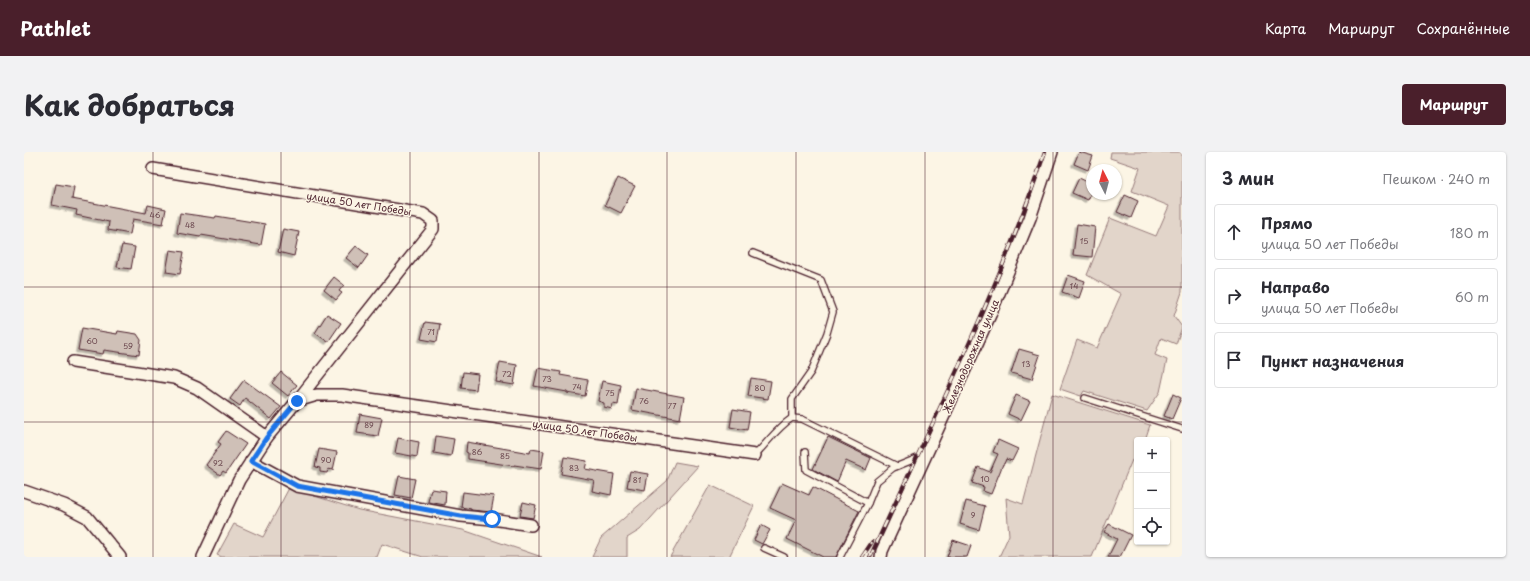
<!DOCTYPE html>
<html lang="ru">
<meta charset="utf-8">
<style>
body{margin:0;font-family:"Playpen Sans",sans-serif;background:#f2f2f3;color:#2b2b33}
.controls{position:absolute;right:12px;bottom:12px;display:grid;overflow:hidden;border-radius:4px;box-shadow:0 1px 3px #0004}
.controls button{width:36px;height:36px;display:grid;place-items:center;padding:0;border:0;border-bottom:1px solid #e1e1e2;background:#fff;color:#2b2b33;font:20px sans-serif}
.compass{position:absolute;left:1062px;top:12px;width:36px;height:36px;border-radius:50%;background:#fff;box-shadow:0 1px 3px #0004;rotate:354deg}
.stop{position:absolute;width:12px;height:12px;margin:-9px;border:3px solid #1a73e8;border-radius:50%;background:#fff}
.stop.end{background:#1a73e8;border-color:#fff;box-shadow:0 1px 4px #0008}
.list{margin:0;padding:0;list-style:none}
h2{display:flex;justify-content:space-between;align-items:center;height:52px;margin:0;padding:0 16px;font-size:17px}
h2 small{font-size:13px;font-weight:400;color:#7c7c81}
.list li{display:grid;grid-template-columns:26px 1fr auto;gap:12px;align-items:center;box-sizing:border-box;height:56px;margin:0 8px 8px;padding:0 8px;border:1px solid #e1e1e2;border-radius:4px}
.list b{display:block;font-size:15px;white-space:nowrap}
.list p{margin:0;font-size:13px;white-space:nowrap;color:#7c7c81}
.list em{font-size:13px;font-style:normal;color:#7c7c81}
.icon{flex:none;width:22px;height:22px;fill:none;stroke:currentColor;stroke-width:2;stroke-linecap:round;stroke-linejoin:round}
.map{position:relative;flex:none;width:1158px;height:405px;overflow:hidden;border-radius:4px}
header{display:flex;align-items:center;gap:24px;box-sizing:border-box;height:56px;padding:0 20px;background:#4a1f2b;color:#fff}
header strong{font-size:19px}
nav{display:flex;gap:22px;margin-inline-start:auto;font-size:14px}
.intro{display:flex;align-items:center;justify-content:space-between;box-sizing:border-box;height:96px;padding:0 24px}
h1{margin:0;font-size:28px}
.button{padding:10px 18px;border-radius:4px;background:#4a1f2b;color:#fff;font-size:14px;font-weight:700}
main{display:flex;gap:24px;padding:0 24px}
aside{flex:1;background:#fff;border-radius:4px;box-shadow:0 1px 3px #0004}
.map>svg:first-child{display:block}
.green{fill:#e2d5ca;stroke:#967a7a}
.building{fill:#cfc0b7;stroke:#4a1f2b;filter:url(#shadow)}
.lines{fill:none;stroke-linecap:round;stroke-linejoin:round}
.service-casing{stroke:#4a1f2b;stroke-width:8}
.minor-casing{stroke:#4a1f2b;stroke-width:14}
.service{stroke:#fcf5e5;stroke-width:5.5}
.minor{stroke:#fcf5e5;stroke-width:11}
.rail-casing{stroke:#4a1f2b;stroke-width:4}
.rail{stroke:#fcf5e5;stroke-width:2.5;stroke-dasharray:8;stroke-linecap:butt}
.route{stroke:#1a73e8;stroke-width:5}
.grid{fill:none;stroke:#4a1f2b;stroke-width:1;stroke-opacity:0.55}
.labels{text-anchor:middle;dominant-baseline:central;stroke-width:3;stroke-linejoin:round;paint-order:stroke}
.number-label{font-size:8px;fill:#6b474e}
.street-label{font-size:10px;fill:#4a1f2b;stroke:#fcf5e5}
</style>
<header>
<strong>Pathlet</strong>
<nav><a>Карта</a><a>Маршрут</a><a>Сохранённые</a></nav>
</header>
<div class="intro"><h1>Как добраться</h1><a class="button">Маршрут</a></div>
<main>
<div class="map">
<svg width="1158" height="405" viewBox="0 0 1158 405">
<defs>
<filter id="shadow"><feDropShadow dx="-2.5" dy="2.5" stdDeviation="0" flood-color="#0004"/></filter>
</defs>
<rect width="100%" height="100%" fill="#fcf5e5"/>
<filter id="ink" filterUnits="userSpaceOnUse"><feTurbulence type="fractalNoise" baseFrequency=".025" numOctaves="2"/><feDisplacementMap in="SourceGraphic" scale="8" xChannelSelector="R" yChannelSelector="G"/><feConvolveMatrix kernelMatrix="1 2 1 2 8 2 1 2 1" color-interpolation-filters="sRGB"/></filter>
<g filter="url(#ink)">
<g class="green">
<path d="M1087,0H1158V140L1150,164L1158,175L1152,192L1137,186L1131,203L1143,208L1136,240L1123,259L1060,239L1057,244L1036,237L1053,188L1073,196L1097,142L1063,123L1086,66L1132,84L1145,54L1108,39L1116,16L1086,6Z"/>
<path d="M1028,242L1126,273L1121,288H1113V310L1108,308L1068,405H975L985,383L982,346L999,352Z"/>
<path d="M651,310L674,314L616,378L603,386V405H568L577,386L643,329Z"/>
<path d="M686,333L730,354L705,405H646Z"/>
<path d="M265,336L335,358L439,378L518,405H399L358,392L353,405H198L193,403L210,372L239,385Z"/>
</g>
<g class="building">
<path d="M1055,0L1069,4L1064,18L1050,12Z"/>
<path d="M594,26L611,34L597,61L581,53Z"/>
<path d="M1055,26L1068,32V39L1064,48L1048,41Z"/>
<path d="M32,32L50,35L48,47L122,61L124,53L142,57L139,72L109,67L106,82L84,78L85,70L52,63L53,58L28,53Z"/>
<path d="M1101,43L1114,49L1107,66L1093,60Z"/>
<path d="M156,61L191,66L192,64L241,72L237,93L177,83L176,85L153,81Z"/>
<path d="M1053,72L1071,75L1068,105L1049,103Z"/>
<path d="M259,77L275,80L270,104L254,100Z"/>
<path d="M98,93L111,95L107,117L93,115Z"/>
<path d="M332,94L344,103L335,116L322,106Z"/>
<path d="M146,98L160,100L156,122L142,120Z"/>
<path d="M1044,123L1061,129L1055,146L1038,140Z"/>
<path d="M310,125L320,133L315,139L318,141L312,148L300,138Z"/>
<path d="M303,162L317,171L304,190L291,181Z"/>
<path d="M401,170L416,172L413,190L397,187Z"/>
<path d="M58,176L93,182L94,179L113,182L117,188L115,203L80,198L79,202L54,198Z"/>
<path d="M995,197L1016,203L1008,227L987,221Z"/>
<path d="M476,210L493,213L490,233L472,230Z"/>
<path d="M514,216L537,220L536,223L564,228L561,244L543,241V240L510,234Z"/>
<path d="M257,220L273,233L264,244L248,231Z"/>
<path d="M439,220L454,222L452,238L437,236Z"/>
<path d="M727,226L747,229L744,247L724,244Z"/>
<path d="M220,228L257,255L247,267L221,246L216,254L206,247Z"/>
<path d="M578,229L597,233L594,253L589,252L588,257L580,255V251L574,249Z"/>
<path d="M612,236L660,245L656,267L608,258Z"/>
<path d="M1149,242L1157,246L1148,267L1140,264Z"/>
<path d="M992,243L1006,249L997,268L984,262Z"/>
<path d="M709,257L726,260L723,278L706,275Z"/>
<path d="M336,262L358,266L354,284L333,281Z"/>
<path d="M202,279L222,292L202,321L199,319L196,323L182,313L197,292L194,290Z"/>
<path d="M412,284L430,287L427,304L410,301Z"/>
<path d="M804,285L847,306L842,318L822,309L813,330L789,317Z"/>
<path d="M374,286L395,290L393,305L371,301Z"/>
<path d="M974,288L994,297L988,309L982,307L980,312H979L967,342L959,339L960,335L948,331L954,315L966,320L974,302L969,300Z"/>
<path d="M443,290L506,301L507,297L520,299L517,317L490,313V314L444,307V301L442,300Z"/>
<path d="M295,297L313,300L309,318L304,317L303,321L296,320V316L291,315Z"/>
<path d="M540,305L563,309L561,317L590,322L587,343L568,339L570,328L537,322Z"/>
<path d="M606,319L624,322L621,338L603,335Z"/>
<path d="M375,324L391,327L387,346L371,343Z"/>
<path d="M758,331L785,343L789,335L835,359L812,405H799L763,387L772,368L746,356Z"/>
<path d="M407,337L422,339L421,353L404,350Z"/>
<path d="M439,340L470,344L467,360L447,358V357L437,355Z"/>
<path d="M942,349L961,354L955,378L936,372Z"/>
<path d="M499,350L512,353L509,366L496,364Z"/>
<path d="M1085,372L1107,383L1096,405H1084L1093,387L1080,380Z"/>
<path d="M737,373L746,378L738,392L730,388Z"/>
<path d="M929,388L947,394L943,405H923Z"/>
</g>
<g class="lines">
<g class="service-casing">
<g id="service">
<path d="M729,101L797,128L809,160L803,181L787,220L768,247V266"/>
<path d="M1061,246L1158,277"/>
<path d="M781,300L782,318L844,351"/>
<path d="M731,303C744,290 753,276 768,266L778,267L873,314"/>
<path d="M740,396L760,405"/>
<path d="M816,405L844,351L853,329L869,316L901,303"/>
</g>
</g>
<g class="minor-casing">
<g id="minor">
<path d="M129,17L399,62L409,69V77L273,249"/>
<path d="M49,210L150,226L173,236L243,285"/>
<path d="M227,309L273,334L437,364L468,367L507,373"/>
<path d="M0,339L40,353L63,365L96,405"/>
<path d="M179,405L215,328L243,285L273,249L293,243H318L731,303"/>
<path d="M857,405L858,399L966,163L1006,66L1028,0"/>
</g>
</g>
<use href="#service" class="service"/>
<use href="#minor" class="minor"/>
<g class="rail-casing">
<g id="rail">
<path d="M838,405L848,390"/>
<path d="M846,405C908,272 974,139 1021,0"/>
</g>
</g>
<use href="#rail" class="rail"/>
</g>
</g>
<g class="lines" filter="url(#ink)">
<path class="route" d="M273,249L243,285L227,309L273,334L437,364L468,367"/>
</g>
<path class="grid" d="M129,0V405M257,0V405M386,0V405M515,0V405M643,0V405M772,0V405M901,0V405M1029,0V405M0,135H1158M0,270H1158"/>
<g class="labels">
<g class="number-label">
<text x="131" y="63">46</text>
<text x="166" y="73">48</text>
<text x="1060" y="89">15</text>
<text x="1050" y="134">14</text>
<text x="407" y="180">71</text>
<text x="68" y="189">60</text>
<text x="104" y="194">59</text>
<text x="1002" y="212">13</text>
<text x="483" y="222">72</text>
<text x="523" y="227">73</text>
<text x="553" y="235">74</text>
<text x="736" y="236">80</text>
<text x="586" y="241">75</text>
<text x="620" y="249">76</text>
<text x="648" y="254">77</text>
<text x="345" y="273">89</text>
<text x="453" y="300">86</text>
<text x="481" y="304">85</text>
<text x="302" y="308">90</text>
<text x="194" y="311">92</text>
<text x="550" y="316">83</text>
<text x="961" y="327">10</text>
<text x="613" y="328">81</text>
<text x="949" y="363">9</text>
</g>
<g class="street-label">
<text transform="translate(335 51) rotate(9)">улица 50 лет Победы</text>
<text transform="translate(946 204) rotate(-66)">Железнодорожная улица</text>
<text transform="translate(561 278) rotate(8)">улица 50 лет Победы</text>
</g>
</g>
</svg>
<div class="controls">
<button>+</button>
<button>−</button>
<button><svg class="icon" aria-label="locate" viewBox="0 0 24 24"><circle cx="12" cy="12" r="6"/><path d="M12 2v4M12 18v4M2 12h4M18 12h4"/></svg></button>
</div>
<svg class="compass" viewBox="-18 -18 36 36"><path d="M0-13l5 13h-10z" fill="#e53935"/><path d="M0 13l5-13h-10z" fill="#7c7c81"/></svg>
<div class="stop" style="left:468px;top:367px"></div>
<div class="stop end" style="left:273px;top:249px"></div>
</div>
<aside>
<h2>3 мин<small>Пешком · 240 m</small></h2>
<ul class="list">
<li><svg class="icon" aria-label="ahead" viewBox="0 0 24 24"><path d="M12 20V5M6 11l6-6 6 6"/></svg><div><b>Прямо</b><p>улица 50 лет Победы</p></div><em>180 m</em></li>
<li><svg class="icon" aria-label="right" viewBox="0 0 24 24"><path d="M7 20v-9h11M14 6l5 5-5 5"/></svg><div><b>Направо</b><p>улица 50 лет Победы</p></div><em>60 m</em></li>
<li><svg class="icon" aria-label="arrive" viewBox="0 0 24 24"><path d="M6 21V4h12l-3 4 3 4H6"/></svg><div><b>Пункт назначения</b></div></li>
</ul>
</aside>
</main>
